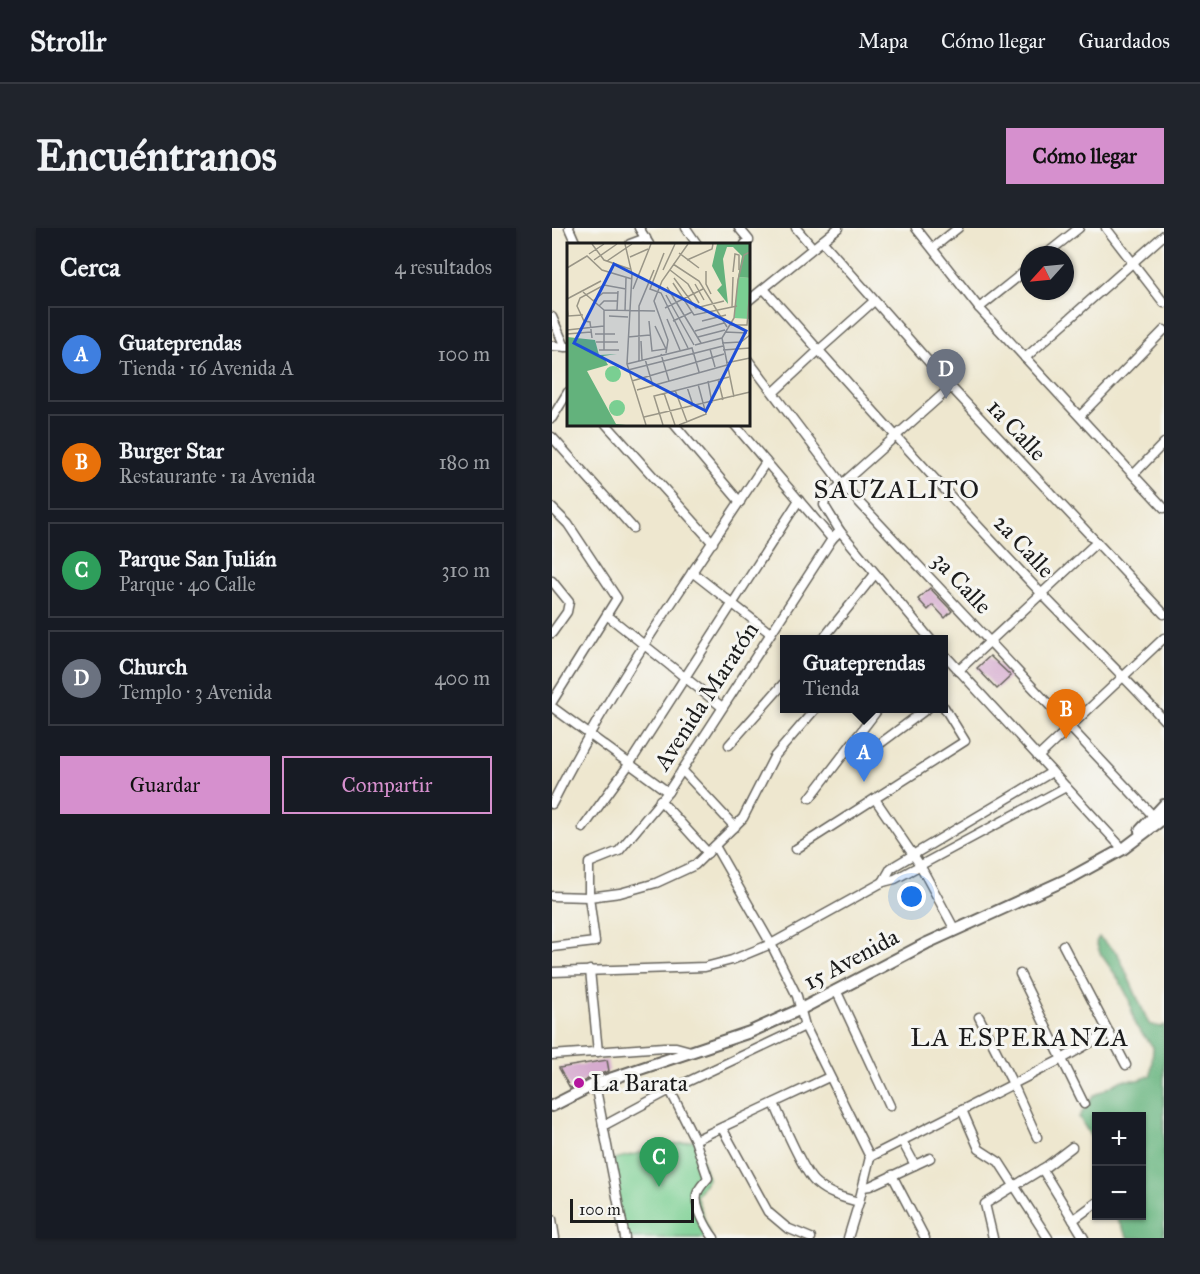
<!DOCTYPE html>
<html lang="es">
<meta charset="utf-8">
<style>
body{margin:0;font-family:"IM FELL Great Primer",serif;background:#20242c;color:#f1f3f6}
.controls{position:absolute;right:18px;bottom:18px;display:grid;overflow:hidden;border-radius:0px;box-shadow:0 2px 4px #0004}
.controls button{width:54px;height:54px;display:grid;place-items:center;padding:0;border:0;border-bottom:2px solid #363941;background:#171b24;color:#f1f3f6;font:30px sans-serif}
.compass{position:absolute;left:468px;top:18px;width:54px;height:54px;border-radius:50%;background:#171b24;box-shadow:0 2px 4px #0004;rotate:243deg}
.scale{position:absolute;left:18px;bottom:15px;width:124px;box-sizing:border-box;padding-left:6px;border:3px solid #1c1c1c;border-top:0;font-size:16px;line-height:21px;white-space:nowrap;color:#1c1c1c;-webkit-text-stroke:4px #f6f6f2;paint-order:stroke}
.you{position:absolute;left:360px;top:669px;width:21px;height:21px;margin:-15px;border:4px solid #fff;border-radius:50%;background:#1a73e8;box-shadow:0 0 0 9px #1a73e833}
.badge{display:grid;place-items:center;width:39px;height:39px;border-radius:50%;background:#d690ce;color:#fff;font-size:20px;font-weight:700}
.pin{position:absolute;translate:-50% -50px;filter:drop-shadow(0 2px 3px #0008)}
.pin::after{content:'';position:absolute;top:32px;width:21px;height:18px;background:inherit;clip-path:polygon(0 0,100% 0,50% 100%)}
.popup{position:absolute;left:228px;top:407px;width:168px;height:78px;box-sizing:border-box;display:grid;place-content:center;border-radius:0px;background:#171b24;filter:drop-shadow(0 2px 4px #0005);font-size:20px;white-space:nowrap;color:#9ea1a6}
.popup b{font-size:22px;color:#f1f3f6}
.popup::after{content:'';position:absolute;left:50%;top:100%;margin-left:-12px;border:12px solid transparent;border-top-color:#171b24}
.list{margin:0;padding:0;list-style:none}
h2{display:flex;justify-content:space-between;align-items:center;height:78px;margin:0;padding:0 24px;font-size:26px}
h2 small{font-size:20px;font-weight:400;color:#9ea1a6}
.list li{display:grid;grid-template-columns:39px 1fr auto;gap:18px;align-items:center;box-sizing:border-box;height:96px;margin:0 12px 12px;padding:0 12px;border:2px solid #363941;border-radius:0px}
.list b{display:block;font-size:22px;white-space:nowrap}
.list p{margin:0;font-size:20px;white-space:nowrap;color:#9ea1a6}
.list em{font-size:20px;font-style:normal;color:#9ea1a6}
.actions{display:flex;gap:12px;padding:18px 24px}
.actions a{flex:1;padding:14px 0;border:2px solid #d690ce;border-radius:0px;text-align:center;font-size:21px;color:#d690ce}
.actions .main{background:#d690ce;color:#111}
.map{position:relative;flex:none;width:612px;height:1010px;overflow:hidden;border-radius:0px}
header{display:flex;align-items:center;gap:36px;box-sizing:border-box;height:84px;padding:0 30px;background:#171b24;border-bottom:2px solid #363941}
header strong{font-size:28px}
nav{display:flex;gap:33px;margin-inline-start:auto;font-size:21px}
.intro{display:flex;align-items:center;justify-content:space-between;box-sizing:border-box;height:144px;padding:0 36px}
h1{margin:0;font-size:42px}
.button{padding:15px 27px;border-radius:0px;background:#d690ce;color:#111;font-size:21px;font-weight:700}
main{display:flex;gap:36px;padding:0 36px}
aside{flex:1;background:#171b24;border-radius:0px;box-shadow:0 2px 4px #0004}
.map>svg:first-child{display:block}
.green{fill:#7acf92;stroke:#4b7657;stroke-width:1.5}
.forest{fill:#63b27c;stroke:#40674c;stroke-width:1.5}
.building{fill:#d6abcf}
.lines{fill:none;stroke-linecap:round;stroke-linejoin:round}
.minor-casing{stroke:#66635b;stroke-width:11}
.major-casing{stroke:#66635b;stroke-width:14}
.minor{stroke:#fff;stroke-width:8}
.major{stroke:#fff;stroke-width:10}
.poi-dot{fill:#b5179e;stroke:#f6f6f2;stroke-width:2}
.labels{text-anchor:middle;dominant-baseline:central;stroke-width:6;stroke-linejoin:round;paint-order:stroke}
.street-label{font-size:24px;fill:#1c1c1c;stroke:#f6f6f2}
.poi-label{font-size:24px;fill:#1c1c1c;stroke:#f6f6f2;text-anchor:start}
.neighbourhood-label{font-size:26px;letter-spacing:1.5px;fill:#1c1c1c;stroke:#f6f6f2}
.inset-road{fill:none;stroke:#9a9687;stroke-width:1.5}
.view{fill:#1d4ed8;fill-opacity:0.15;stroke:#1d4ed8;stroke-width:3}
.inset-edge{fill:none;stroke:#1c1c1c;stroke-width:3}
</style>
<header>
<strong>Strollr</strong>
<nav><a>Mapa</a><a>Cómo llegar</a><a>Guardados</a></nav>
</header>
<div class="intro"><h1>Encuéntranos</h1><a class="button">Cómo llegar</a></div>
<main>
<aside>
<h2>Cerca<small>4 resultados</small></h2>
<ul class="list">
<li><span class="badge" style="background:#3f7fe0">A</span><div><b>Guateprendas</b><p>Tienda · 16 Avenida A</p></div><em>100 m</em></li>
<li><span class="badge" style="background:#e8710a">B</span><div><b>Burger Star</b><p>Restaurante · 1a Avenida</p></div><em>180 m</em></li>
<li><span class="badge" style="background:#2e9e5b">C</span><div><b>Parque San Julián</b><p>Parque · 40 Calle</p></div><em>310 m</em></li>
<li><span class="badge" style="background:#6b7280">D</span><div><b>Church</b><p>Templo · 3 Avenida</p></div><em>400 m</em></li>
</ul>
<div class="actions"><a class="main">Guardar</a><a>Compartir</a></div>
</aside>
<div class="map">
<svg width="612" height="1010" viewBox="0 0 612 1010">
<rect width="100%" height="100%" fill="#f6f6f2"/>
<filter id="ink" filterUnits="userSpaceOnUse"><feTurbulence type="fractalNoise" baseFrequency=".0167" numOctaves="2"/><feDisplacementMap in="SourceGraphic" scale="12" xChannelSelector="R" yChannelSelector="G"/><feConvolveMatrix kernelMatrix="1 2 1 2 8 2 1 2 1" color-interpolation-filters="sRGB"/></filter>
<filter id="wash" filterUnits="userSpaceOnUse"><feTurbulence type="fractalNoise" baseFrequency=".008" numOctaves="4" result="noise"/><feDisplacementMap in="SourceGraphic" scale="24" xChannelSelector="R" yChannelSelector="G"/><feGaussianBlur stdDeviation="1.35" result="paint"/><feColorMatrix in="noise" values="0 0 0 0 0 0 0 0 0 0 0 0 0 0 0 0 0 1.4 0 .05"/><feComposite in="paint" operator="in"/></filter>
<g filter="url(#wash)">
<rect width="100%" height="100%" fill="#eee7cf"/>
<path class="green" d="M143,912L156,950L144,968L159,1010H73L58,932Z"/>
<path class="forest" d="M547,709L566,726L597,796L608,799L612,797V1010H576L563,988H590V888H544V917L527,889L541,868L570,852H587L599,847L601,819L583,797L577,771L567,752L548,725L544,714Z"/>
<g id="blocks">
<g class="building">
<path d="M378,360L400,383L393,390L381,377L376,382L366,371Z"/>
<path d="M438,428L459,448L445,461L425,440Z"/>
<path d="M55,832L57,843L40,849L18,860L7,840Z"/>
</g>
</g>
</g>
<g filter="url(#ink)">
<use href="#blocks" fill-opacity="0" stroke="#66635b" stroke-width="1.5"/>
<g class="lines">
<g class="minor-casing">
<g id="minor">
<path d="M17,0L24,16"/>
<path d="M87,0L97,16"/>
<path d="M134,0L145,16"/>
<path d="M187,0L197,12L193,16"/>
<path d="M244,0L261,20"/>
<path d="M364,0L427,80L612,280"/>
<path d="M554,0L612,75"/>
<path d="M270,13L399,159L612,386"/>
<path d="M78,16L94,10"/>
<path d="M381,20L406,0"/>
<path d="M493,27L527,0"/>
<path d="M212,61C303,163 394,265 488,364C529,407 572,448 612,492"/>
<path d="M196,73L286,0"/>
<path d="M427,80L477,40"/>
<path d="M0,89L13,119"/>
<path d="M0,118L16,119"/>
<path d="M473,130L612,7"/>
<path d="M196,132L290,256L605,592"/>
<path d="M222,164L267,122L322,73"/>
<path d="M528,188L612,102"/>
<path d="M0,190L16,164"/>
<path d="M54,196L161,315"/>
<path d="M122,196L188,274"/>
<path d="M182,196L280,311"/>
<path d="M0,209L81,300"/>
<path d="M582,246L612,215"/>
<path d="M0,280L16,296L65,370L0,474"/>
<path d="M140,344L218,405"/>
<path d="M0,353L17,374L15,384L0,405"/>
<path d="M56,388L170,479"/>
<path d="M270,412L323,346"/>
<path d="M379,412L288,303L272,277L274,270L399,159"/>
<path d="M392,426L571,621"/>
<path d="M406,443L544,315"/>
<path d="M0,479L116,564"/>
<path d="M177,517L232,455"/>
<path d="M486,529L612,410"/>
<path d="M306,532L376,480"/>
<path d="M130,542L183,599"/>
<path d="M258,570L327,480"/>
<path d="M323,571L368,637L403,702"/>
<path d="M108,572L156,625"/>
<path d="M0,576C60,456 140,346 214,234"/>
<path d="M31,600L78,535L247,272"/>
<path d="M163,618L219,716L245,768L253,798L318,929"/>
<path d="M244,621L413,513L392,479"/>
<path d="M331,654L339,640L500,544"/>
<path d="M0,668L37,669L68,665L104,655L143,637L191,590L222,529L264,480"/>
<path d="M511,717L574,837"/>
<path d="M0,719L43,714L37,669V635L67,623L116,564L280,311L288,303"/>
<path d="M38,742L46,824"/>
<path d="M0,744L153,739L180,732L219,716L331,654L343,651L514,559"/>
<path d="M468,746L532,876"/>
<path d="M284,762L338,878"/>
<path d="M427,789L461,856L485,909"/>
<path d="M0,827L112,819H124L139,823"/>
<path d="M43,856L73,1010"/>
<path d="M118,862L143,912L156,950C152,955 147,959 145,966C142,978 155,1001 162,1010"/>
<path d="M222,875C229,891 252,946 264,955C276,966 292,970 307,974"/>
<path d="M410,882L427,921L447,934L496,1010"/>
<path d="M51,898L118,862L253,798"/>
<path d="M170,900L216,984L235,1000L259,1010"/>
<path d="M143,912L277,849"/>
<path d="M350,913L363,937"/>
<path d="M318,929L510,831L557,804"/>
<path d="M490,941L532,1010"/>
<path d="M340,947L373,1010"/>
<path d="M311,959L318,958L378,930"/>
<path d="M0,991L3,1010"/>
<path d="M521,992L544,975"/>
<path d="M296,1010L307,974L318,929"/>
<path d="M441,1010L433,976L495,938L520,919"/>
</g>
</g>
<g class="major-casing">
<g id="major">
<path d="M588,603L612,577"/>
<path d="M0,878L43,856L198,804L249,781L375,715L520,649L571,621L612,590"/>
</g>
</g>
<use href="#minor" class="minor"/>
<use href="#major" class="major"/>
</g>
</g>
<circle class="poi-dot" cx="27" cy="855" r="6"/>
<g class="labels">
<g class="street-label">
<text transform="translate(465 202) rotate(47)">1a Calle</text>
<text transform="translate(472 318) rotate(47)">2a Calle</text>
<text transform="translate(410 355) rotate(47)">3a Calle</text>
<text transform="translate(154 468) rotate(-57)">Avenida Maratón</text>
<text transform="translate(299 731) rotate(-28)">15 Avenida</text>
</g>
<g class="poi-label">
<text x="39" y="855">La Barata</text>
</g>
<g class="neighbourhood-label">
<text x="345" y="261">SAUZALITO</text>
<text x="468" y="809">LA ESPERANZA</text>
</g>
</g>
<g transform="translate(15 15)">
<rect width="183" height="183" fill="#eee7cf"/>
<path d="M171,34L183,35V76L167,75ZM38 131a8 8 0 1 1 16 0a8 8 0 1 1-16 0ZM42 165a8 8 0 1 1 16 0a8 8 0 1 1-16 0Z" fill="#7acf92"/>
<path d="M150,1H183V35L171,34L175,13L166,4H160L156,16L161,61L150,47L155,42L145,23ZM0,94L28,97L32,112L50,111L36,113L41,122L20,128L49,181L59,182H0Z" fill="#63b27c"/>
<path class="inset-road" d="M25,1L37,17L63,26M58,1L65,31L60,121L79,182M97,10L83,46L94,50L121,105M112,10L132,25M22,11L37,1M63,14L81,6M27,17L50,1M120,17L145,6L146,1M40,18L65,1M106,21L132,38L160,84M0,25L20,13L35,27L65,36M96,27L108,1M103,27L121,41L132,60M139,28V41L144,51M166,29L168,11L172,12V27M107,35L129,65L157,58M106,40L127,72L170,63M128,41L137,57M100,44L134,100M66,46L84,1M16,49L37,67V107M99,52L127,102M0,56L34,38M26,58L36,50H51M32,63L37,58H50M0,64L1,73L16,72M165,64L166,34M98,65L136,46M37,67L88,68M50,67L51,48M58,68L59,35M42,73L61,74M100,76L113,107M82,78L85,108L99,106L88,83M106,78L125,69M135,78L159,72M163,82H180L183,45M0,87L37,83M128,88L157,80M158,89L180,90M0,91L24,89M28,91H48M61,94L83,92M131,94L158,87M25,95L23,79L17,78L10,63L13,55L37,42L59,46M155,95L167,75L171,37L177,12L183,9M155,95L167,154M74,98L75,117M29,99H51M155,100L174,99L183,92M128,102L155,95M143,106L148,124M32,107H52M156,107L183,105M99,110L101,97L87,58L95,38L121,1M94,111L102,138M78,116L86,143M72,118V63L87,27M159,120L183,115M60,121L125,105L132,129M61,127L156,103M151,136L156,157M65,138L157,111M141,138L145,160M120,144L126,162M70,147L160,122M108,147L120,179M97,150L108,182M77,174L183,149M96,182L87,153L162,134M112,182L139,171L131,141"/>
<path class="view" d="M47,21L179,88L139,168L7,100Z"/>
<rect width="183" height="183" class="inset-edge"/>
</g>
</svg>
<div class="controls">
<button>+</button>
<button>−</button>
</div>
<svg class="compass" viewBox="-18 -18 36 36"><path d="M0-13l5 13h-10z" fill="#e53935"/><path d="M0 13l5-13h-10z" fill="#9ea1a6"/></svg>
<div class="scale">100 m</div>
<div class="you"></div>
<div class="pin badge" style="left:312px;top:554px;background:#3f7fe0">A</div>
<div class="popup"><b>Guateprendas</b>Tienda</div>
<div class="pin badge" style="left:514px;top:511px;background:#e8710a">B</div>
<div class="pin badge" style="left:107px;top:959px;background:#2e9e5b">C</div>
<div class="pin badge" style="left:394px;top:171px;background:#6b7280">D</div>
</div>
</main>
